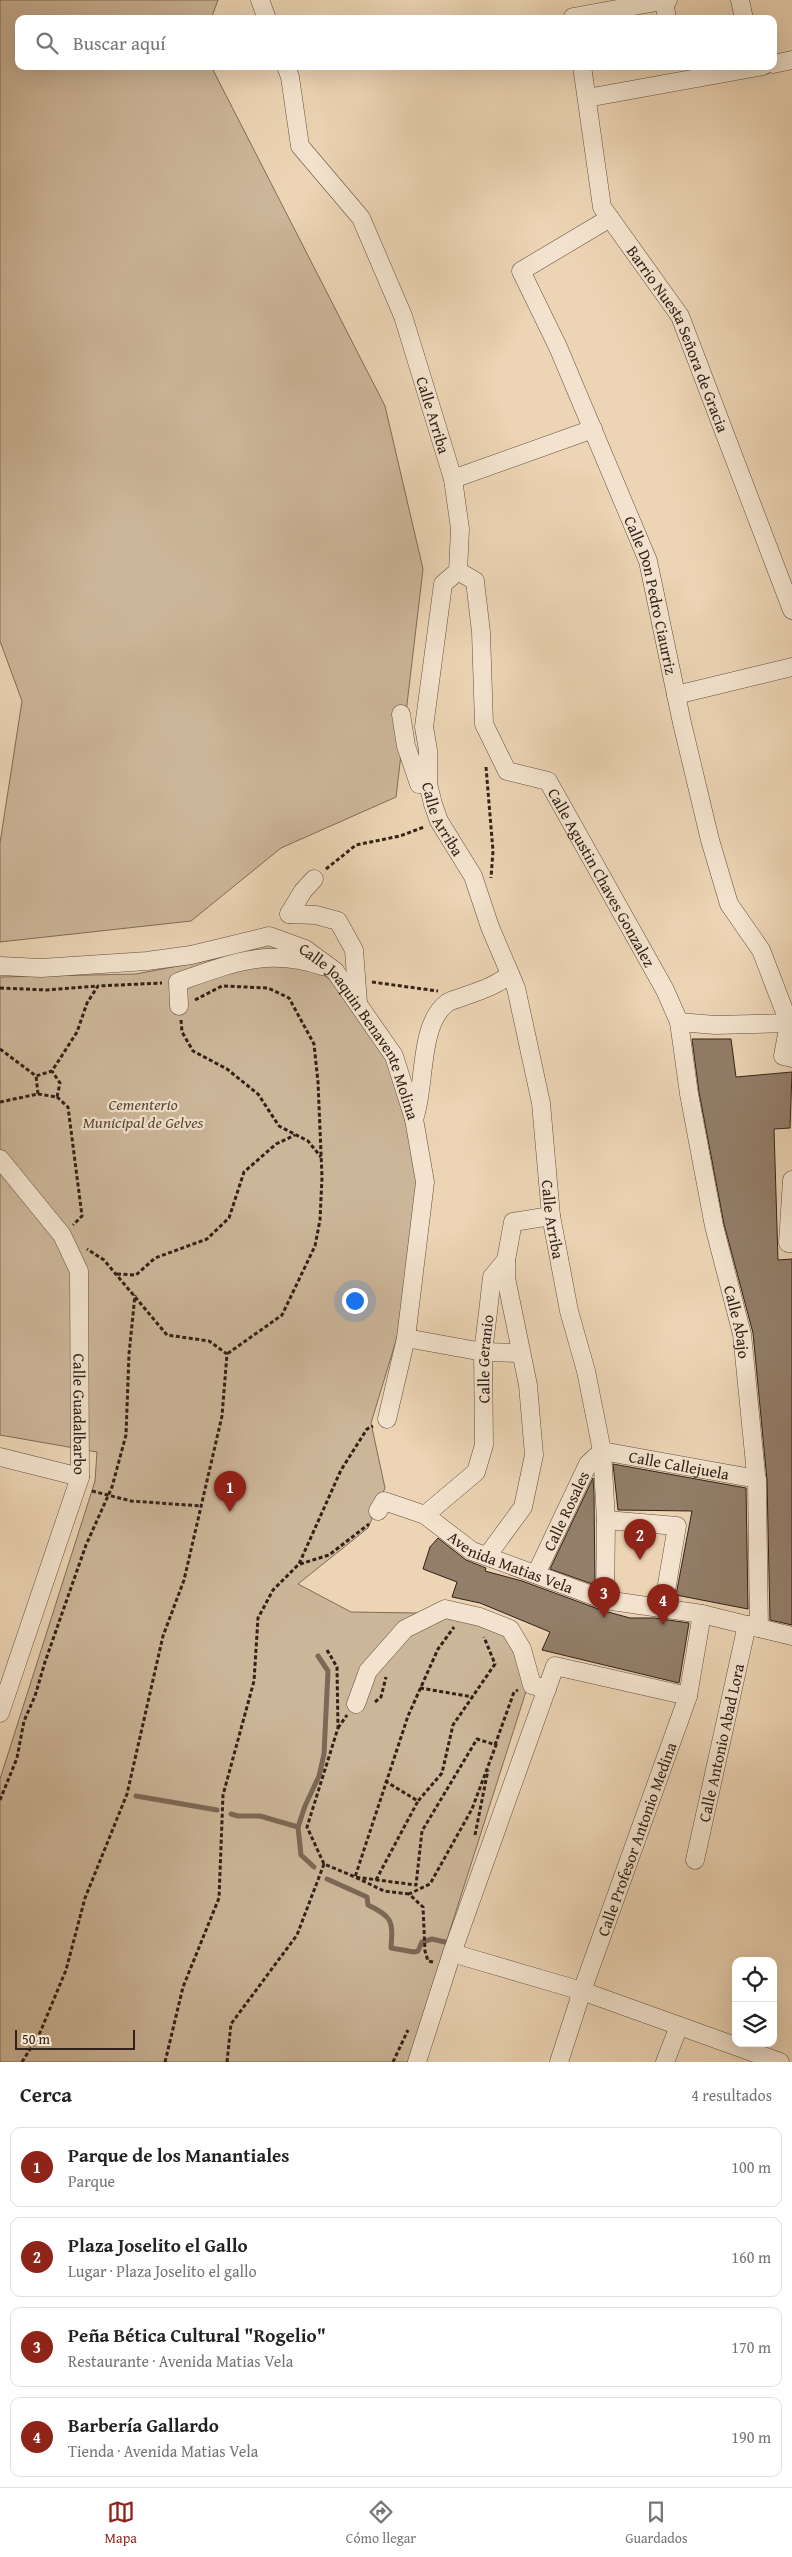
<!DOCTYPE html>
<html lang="es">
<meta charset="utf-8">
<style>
body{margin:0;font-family:"Gentium Book Plus",serif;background:#f6f6f6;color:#222}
.controls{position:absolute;right:15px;bottom:15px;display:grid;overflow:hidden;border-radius:10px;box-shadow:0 5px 20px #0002}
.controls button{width:45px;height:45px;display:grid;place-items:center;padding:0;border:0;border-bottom:1px solid #e0e0e0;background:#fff;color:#222;font:25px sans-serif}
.scale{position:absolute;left:15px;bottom:12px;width:120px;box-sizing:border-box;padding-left:5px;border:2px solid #322118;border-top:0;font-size:14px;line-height:18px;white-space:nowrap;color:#322118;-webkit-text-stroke:4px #f3e3ce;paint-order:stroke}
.you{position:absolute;left:354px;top:1300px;width:18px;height:18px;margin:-12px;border:4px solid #fff;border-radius:50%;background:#1a73e8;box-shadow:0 0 0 8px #1a73e833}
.badge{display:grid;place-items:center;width:32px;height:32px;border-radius:50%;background:#8f2418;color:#fff;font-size:16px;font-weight:700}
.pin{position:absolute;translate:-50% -41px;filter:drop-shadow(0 1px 2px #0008)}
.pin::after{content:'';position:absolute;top:26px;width:18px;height:15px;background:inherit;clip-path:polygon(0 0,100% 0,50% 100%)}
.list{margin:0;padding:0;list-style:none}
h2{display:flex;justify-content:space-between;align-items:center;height:65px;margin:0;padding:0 20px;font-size:21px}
h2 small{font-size:16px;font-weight:400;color:#767676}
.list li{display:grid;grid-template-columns:32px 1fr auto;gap:15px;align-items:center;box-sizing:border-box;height:80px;margin:0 10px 10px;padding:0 10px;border:1px solid #e0e0e0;border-radius:10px}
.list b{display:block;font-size:19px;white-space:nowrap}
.list p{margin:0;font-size:16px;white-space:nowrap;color:#767676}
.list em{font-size:16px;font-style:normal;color:#767676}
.icon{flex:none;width:28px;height:28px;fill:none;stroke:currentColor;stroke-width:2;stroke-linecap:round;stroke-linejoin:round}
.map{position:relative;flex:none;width:792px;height:2062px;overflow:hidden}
.search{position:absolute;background:#fff;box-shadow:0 5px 20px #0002;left:15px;right:15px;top:15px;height:55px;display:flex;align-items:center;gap:12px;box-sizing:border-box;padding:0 18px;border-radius:10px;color:#767676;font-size:19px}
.sheet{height:425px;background:#fff}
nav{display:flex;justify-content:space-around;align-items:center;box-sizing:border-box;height:70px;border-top:1px solid #e0e0e0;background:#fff;font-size:14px;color:#767676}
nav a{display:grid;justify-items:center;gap:2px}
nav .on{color:#8f2418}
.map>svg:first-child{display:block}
.green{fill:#ccb699;stroke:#7f6c58}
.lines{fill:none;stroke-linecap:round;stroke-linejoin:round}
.stream{stroke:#7c6856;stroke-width:5}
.building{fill:#937e69;stroke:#322118}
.street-casing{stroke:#604e3f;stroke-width:19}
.path{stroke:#322118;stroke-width:3;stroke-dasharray:4 2.5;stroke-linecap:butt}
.street{stroke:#f3e3ce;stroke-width:18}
.labels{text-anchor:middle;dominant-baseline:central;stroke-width:4.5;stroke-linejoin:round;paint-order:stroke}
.street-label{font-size:16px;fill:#322118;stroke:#f3e3ce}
.park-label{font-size:16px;font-style:italic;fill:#584638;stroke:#f3e3ce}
</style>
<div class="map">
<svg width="792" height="2062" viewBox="0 0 792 2062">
<rect width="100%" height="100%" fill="#ecd4b4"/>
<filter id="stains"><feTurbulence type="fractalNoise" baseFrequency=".004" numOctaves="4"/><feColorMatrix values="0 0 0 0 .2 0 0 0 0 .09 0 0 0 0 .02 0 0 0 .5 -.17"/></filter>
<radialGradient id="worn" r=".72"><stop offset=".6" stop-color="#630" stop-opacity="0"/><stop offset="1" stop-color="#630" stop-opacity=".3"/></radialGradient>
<g class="green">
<path d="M0,0H218L211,19H19V66H211L385,406L423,569L396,797L281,848L191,921L0,942V843L22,701L0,641Z"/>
<path d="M265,943L291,950L342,989L382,1045L409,1133L419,1181L398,1334L371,1423L385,1488L368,1528L298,1584L351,1612L485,1614L521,1656L529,1682L408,2062H0V1779L95,1481L97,1452L0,1435V977L136,974L215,959Z"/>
</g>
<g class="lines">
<g class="stream">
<path d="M136,1796L217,1810"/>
<path d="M231,1814L238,1816H260L298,1827"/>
<path d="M314,1867L301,1855L298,1827L305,1806L319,1776L324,1754L328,1671L318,1656"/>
<path d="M327,1879L367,1897L368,1905C393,1917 393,1921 391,1948L414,1952L418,1951L422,1942L432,1939L445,1942"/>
</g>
</g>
<g class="building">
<path d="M692,1039H731L736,1077L792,1072L790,1128L774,1129L778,1260L792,1259V1625L770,1620L767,1480L753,1333L724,1224L699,1092Z"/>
<path d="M613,1464L746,1488L748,1609L676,1595L692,1511L618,1510Z"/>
<path d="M593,1478L594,1493L595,1585L550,1569Z"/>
<path d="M438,1538L466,1560L486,1568L485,1571L522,1581L601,1610L630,1618H654L689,1623L679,1683L542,1650L550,1632L480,1603L452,1597L457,1582L423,1569L430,1547Z"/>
</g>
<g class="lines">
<g class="street-casing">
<g id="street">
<path d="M260,0L267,19"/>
<path d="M664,0L667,19"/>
<path d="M740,0L744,19"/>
<path d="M573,17L668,0"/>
<path d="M773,64L792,60"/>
<path id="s1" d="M286,66L290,77L300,146L361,218L403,316L453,479L460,529L458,571L443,584L424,727L428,750V784L433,804L439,821L473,876L490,927L516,988L541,1103L551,1216L569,1311L586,1371L602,1451L606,1520L605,1600"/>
<path id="s2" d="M582,66L602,207L680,316L792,610"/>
<path d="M587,98L763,66"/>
<path id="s3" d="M610,218L521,271L558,347L648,561L682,723L710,840L729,904L761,950L789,1023L783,1056L792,1058"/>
<path d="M453,479L593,429"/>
<path id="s4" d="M458,571L475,581L481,632L484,724L507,771L548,781L665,990L679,1022L715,1025L792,1023"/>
<path d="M676,695L792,667"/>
<path d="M401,714L406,746L419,784H428"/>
<path d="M289,914L316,915L338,921L354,950L358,1003"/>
<path d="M289,914L303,891L314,879"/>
<path id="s5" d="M0,966L41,968L147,961L191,955L269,936L305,949L335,971L394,1056L414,1119L425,1182L406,1338L387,1419"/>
<path d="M179,1006L178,982C229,964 268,947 322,966"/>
<path id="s6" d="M679,1022L689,1094L714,1226L742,1334L757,1484L759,1628"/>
<path d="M414,1119C426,1087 418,1025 447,1003C451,1000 458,999 462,997C479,991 496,986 510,974"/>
<path id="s7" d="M0,1159L62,1235L79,1271L80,1477L0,1713"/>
<path d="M792,1180L788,1243H792"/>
<path d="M406,1338L483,1352L520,1353"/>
<path d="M0,1457L80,1477"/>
<path id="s8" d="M378,1511L384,1501L425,1515L472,1551L605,1600L702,1614L792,1636"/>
<path id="s9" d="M425,1515L476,1472L484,1445L483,1352L488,1312L492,1277L506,1260L513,1222L551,1216"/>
<path d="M606,1520L677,1526L663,1608"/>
<path d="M487,1556L523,1507L534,1455L528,1385L506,1278V1260"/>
<path id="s10" d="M536,1574L588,1464L602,1451L757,1479"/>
<path d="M356,1704L368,1671L405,1629L445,1609L480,1617L510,1629L522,1649L532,1685L547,1689"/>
<path id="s11" d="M695,1860L747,1625"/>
<path d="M452,1953L582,1991L780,2062"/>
<path d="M417,2062L452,1953L555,1666L688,1696"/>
<path id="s12" d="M559,2062L582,1991L688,1696L702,1614"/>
<path d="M665,2062L679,2026"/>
</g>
</g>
<g class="path">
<path d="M486,767L493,851L491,878"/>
<path d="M326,869L356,845L400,836L424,827"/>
<path d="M372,982L438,991"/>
<path d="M0,988L47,990L97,986"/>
<path d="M195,1000L222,986L268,988L289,998L314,1044L318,1082L322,1177L320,1220L315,1246L282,1315L227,1354"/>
<path d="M181,1020L182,1032L193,1051L227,1069L258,1094L279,1126L308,1141L321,1157"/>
<path d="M0,1049L36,1076L52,1071L77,1032L87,1003L98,986L162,983"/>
<path d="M38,1094L57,1097L60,1083L52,1071"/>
<path d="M57,1097L68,1107L82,1216L73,1225"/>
<path d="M0,1102L38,1094L36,1076"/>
<path d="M117,1274L136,1275L155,1258L207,1239L229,1218L244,1172L276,1144L295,1135"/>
<path d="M92,1491L131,1501L201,1506"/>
<path d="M300,1564L329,1555L369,1524"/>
<path d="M327,1650L337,1667L338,1728L307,1827L324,1864L355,1877L416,1885L422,1831L477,1739L496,1745L472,1809L430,1884L409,1894L423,1907L425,1951L428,1961L433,1962"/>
<path d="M420,1688L473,1697"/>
<path d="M375,1702L381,1697L386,1677"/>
<path d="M338,1728L347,1715"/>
<path d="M495,1745L514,1692L518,1690"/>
<path d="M385,1781L418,1801L442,1773L453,1725L495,1664L484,1637"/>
<path d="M0,1800L17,1758L24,1721L35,1696L45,1662L86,1545L112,1487L126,1435L129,1354L135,1295"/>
<path d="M475,1835L488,1770"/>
<path d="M376,1880L418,1801"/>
<path d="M409,1894L384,1891L355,1877L408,1716L438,1649L454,1627"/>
<path d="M22,2062L39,2035L66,1970L85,1898L127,1794L163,1636L184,1580L222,1416L227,1354L209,1341L167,1335L104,1260L87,1249"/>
<path d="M165,2062L183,1987L219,1898L223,1795L254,1681L258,1618L273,1590L299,1564L341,1470L367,1429L373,1426"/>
<path d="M227,2062L231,2024L297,1935L324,1864"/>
<path d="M393,2062L408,2030"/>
</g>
<use href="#street" class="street"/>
</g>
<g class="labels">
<g class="street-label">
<text stroke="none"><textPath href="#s2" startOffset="296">Barrio Nuesta Señora de Gracia</textPath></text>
<text stroke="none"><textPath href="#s1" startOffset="386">Calle Arriba</textPath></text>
<text stroke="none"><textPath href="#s3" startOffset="454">Calle Don Pedro Ciaurriz</textPath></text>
<text stroke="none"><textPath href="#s1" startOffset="805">Calle Arriba</textPath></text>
<text stroke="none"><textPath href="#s4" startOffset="368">Calle Agustin Chaves Gonzalez</textPath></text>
<text stroke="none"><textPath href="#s5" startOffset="411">Calle Joaquin Benavente Molina</textPath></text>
<text stroke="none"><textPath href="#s1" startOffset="1225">Calle Arriba</textPath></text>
<text stroke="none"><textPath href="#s6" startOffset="306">Calle Abajo</textPath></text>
<text stroke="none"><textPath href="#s9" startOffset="181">Calle Geranio</textPath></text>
<text stroke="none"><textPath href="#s7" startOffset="281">Calle Guadalbarbo</textPath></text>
<text stroke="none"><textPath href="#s10" startOffset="219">Calle Callejuela</textPath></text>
<text stroke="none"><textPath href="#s10" startOffset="70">Calle Rosales</textPath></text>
<text stroke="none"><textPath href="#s8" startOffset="154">Avenida Matias Vela</textPath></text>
<text stroke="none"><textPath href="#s11" startOffset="120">Calle Antonio Abad Lora</textPath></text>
<text stroke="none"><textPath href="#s12" startOffset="236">Calle Profesor Antonio Medina</textPath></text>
</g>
<g class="park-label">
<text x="143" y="1104">Cementerio<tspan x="143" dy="18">Municipal de Gelves</tspan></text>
</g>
</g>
<rect width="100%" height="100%" filter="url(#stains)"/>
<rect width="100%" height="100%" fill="url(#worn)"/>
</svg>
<div class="controls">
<button><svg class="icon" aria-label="locate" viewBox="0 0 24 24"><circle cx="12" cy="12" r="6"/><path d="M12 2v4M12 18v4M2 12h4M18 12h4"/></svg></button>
<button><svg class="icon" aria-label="layers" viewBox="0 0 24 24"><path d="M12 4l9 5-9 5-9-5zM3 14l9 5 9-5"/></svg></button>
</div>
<div class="scale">50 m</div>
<div class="you"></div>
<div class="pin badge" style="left:230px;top:1512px">1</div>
<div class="pin badge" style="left:640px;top:1560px">2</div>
<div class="pin badge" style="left:604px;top:1618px">3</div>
<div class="pin badge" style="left:663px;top:1625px">4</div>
<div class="search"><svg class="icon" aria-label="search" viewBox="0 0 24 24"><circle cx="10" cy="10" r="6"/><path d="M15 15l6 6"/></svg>Buscar aquí</div>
</div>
<section class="sheet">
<h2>Cerca<small>4 resultados</small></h2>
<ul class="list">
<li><span class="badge">1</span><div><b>Parque de los Manantiales</b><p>Parque</p></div><em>100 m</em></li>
<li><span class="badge">2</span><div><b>Plaza Joselito el Gallo</b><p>Lugar · Plaza Joselito el gallo</p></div><em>160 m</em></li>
<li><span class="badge">3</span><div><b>Peña Bética Cultural &quot;Rogelio&quot;</b><p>Restaurante · Avenida Matias Vela</p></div><em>170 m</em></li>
<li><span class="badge">4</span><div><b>Barbería Gallardo</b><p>Tienda · Avenida Matias Vela</p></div><em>190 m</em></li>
</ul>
</section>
<nav>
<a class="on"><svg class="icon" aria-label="map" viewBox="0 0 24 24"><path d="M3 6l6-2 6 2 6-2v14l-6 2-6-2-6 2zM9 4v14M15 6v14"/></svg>Mapa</a>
<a><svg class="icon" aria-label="directions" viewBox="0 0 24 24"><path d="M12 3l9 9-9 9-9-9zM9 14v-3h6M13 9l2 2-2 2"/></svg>Cómo llegar</a>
<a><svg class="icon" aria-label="saved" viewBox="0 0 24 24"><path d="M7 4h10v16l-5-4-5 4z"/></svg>Guardados</a>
</nav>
